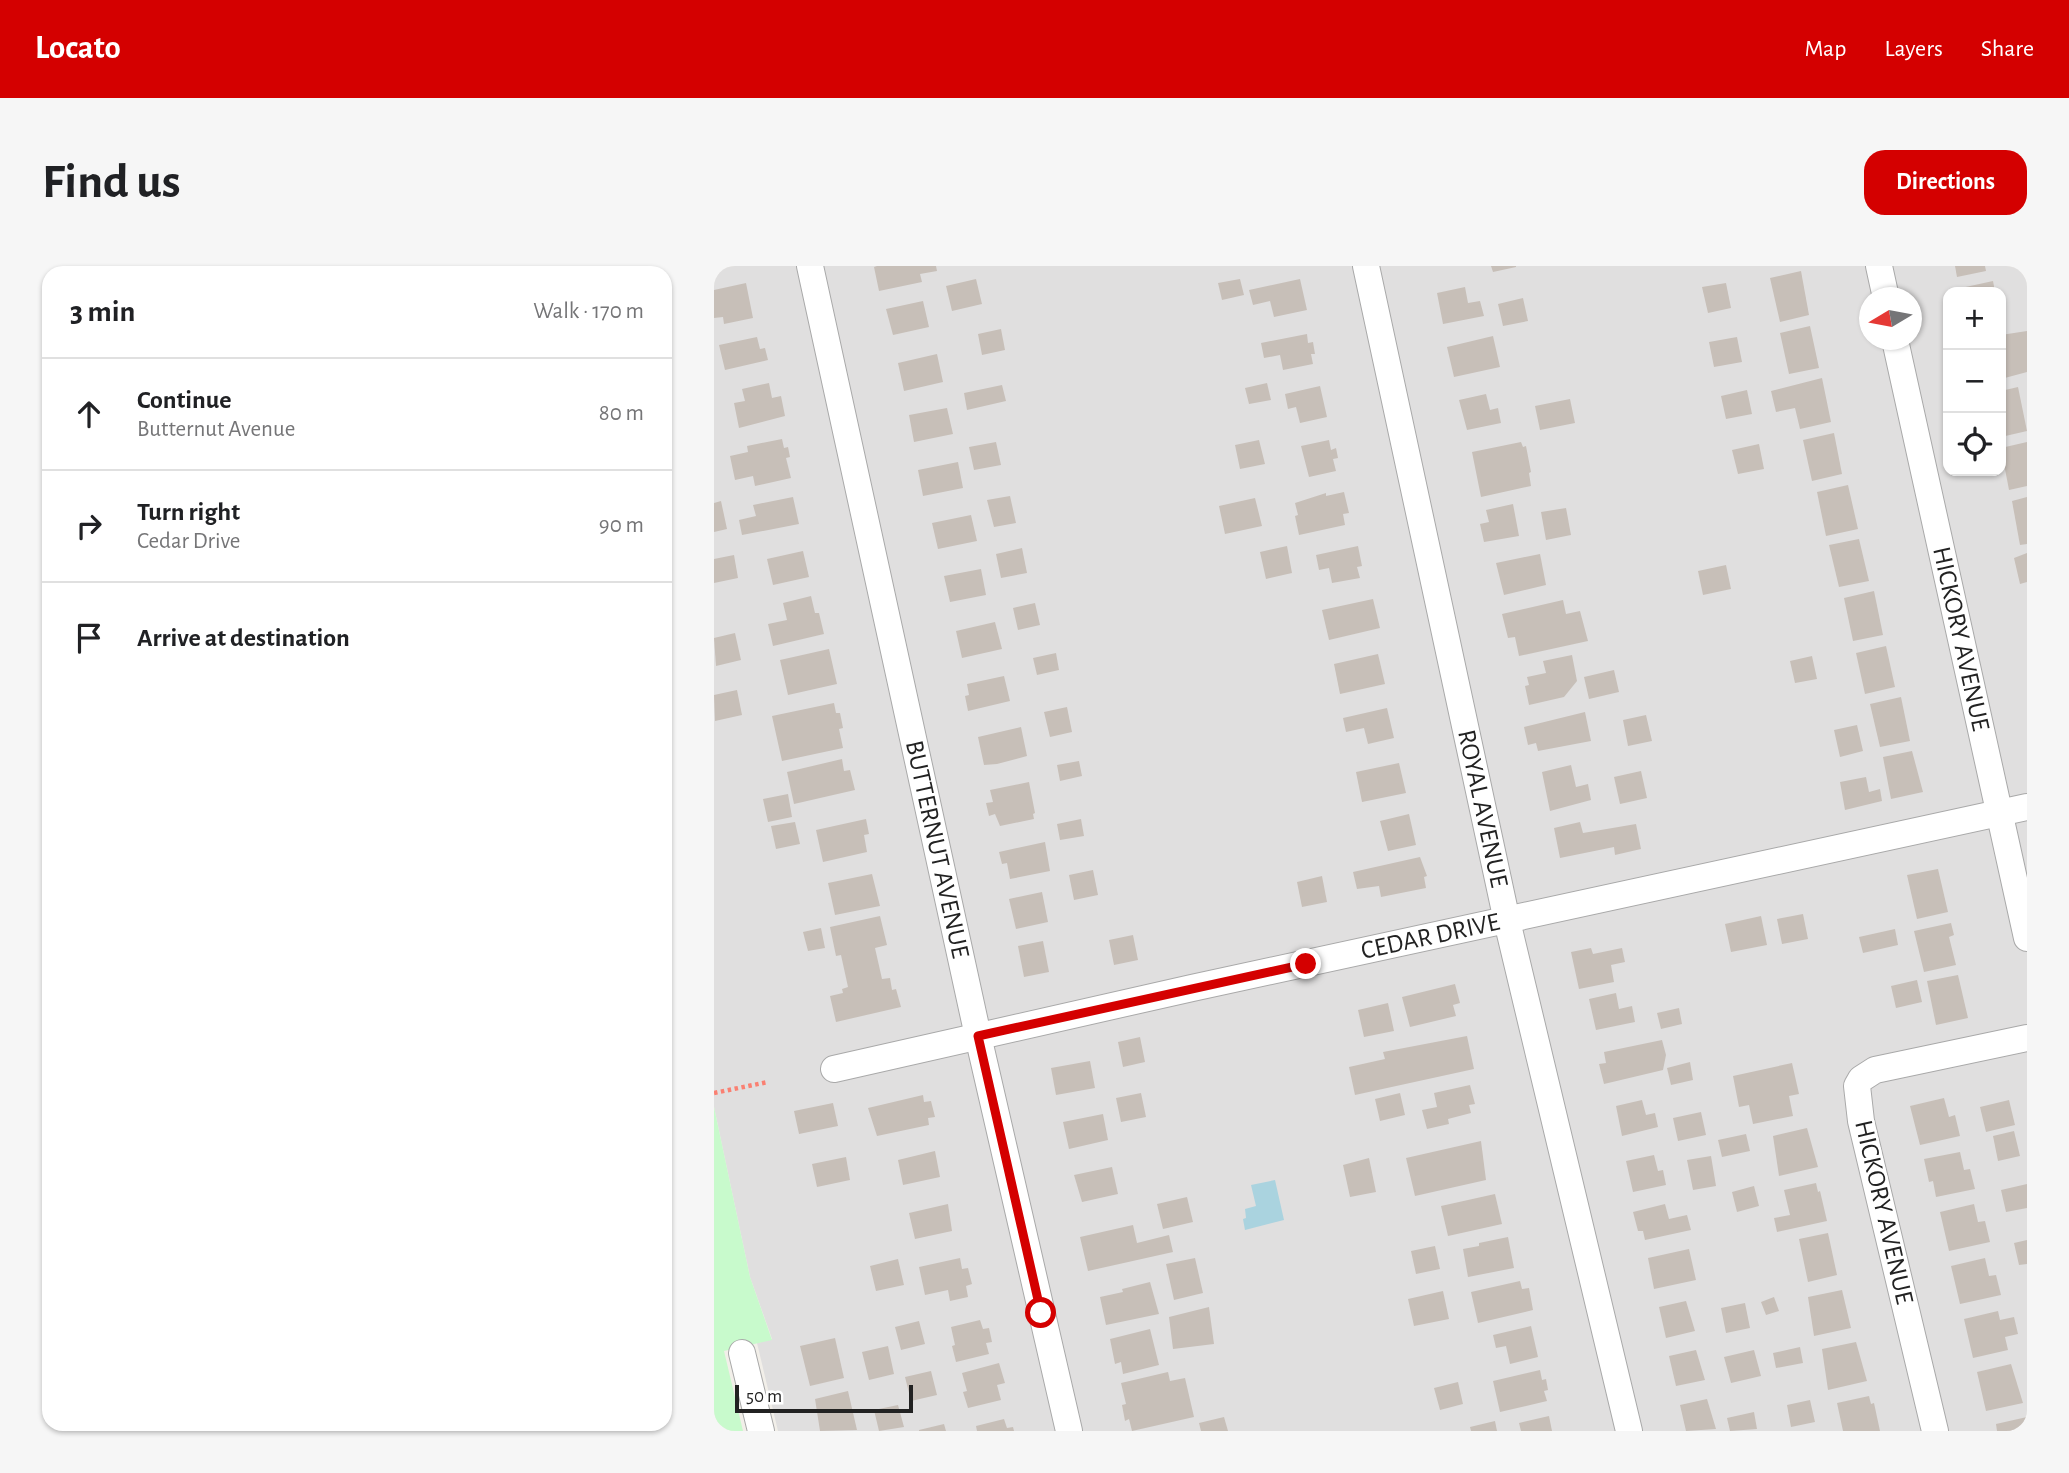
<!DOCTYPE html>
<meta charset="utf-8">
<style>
body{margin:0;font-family:"Alegreya Sans",sans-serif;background:#f6f6f6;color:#202124}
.controls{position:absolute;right:21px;top:21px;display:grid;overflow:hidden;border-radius:14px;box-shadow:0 2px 5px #0004}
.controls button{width:63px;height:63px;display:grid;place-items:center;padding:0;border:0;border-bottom:2px solid #e0e0e0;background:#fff;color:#202124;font:35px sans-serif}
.compass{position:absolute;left:1145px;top:21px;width:63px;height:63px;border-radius:50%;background:#fff;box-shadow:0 2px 5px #0004;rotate:260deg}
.scale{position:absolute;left:21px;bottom:18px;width:178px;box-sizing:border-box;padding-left:7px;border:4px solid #222;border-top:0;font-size:19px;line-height:24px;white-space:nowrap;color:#222;-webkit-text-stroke:5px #fff;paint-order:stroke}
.stop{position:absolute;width:21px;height:21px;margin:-16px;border:5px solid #d40000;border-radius:50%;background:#fff}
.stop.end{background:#d40000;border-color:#fff;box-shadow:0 2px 7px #0008}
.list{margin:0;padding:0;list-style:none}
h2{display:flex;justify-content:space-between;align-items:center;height:91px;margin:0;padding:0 28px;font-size:30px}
h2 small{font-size:23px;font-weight:400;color:#757577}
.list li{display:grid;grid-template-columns:46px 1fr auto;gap:21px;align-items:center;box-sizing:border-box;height:112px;padding:0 28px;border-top:2px solid #e0e0e0}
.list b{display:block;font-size:26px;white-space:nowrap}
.list p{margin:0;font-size:23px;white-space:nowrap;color:#757577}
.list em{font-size:23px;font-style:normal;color:#757577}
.icon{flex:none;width:38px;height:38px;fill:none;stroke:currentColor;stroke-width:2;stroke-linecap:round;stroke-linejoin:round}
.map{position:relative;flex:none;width:1313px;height:1165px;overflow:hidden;border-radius:21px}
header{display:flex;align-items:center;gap:42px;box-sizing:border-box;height:98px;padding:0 35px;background:#d40000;color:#fff}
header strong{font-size:33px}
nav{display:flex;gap:38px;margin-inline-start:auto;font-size:24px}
.intro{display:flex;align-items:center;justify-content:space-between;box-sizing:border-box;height:168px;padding:0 42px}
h1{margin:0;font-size:49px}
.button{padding:18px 32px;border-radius:21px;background:#d40000;color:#fff;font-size:24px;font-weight:700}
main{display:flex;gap:42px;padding:0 42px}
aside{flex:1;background:#fff;border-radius:21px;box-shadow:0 2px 5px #0004}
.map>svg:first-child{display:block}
.residential{fill:#e0dfdf;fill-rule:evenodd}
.park{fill:#c8facc}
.water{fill:#aad3df}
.building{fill:#c7bfb8}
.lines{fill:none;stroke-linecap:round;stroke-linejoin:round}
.street-casing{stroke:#a9a9a9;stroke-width:28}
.path{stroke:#fa8072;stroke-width:4.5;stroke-dasharray:3.5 3.5;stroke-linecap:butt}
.street{stroke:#fff;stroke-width:26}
.route{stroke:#d40000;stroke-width:9}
.labels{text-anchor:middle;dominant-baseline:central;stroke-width:5;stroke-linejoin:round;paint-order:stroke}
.street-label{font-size:26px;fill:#222;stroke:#fff}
</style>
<header>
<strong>Locato</strong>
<nav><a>Map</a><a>Layers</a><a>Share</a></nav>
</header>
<div class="intro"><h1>Find us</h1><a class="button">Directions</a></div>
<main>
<aside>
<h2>3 min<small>Walk · 170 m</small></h2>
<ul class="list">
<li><svg class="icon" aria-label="ahead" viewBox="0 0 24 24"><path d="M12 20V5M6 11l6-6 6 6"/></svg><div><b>Continue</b><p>Butternut Avenue</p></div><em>80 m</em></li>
<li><svg class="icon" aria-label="right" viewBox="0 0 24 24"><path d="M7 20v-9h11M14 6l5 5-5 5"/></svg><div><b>Turn right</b><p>Cedar Drive</p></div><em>90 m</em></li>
<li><svg class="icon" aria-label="arrive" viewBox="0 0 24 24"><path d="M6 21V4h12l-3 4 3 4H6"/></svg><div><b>Arrive at destination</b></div></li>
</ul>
</aside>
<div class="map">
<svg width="1313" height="1165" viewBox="0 0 1313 1165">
<rect width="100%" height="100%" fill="#f2efe9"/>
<path class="residential" d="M0,0H1313V1165H64L43,1077L58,1073L36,1011L0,841ZM1234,26H1287V205H1234ZM1156,32H1198V74H1156Z"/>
<path class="park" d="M0,841L36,1011L58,1074L10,1085L29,1165H0Z"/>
<path class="water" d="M561,914L570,954L531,964L529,953L532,952L531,943L542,940L537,919Z"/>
<g class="building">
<path d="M163,0H222L223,5L206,8L208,16L165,25L160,1Z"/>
<path d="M777,0H802V1L779,6Z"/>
<path d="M1241,0H1271L1272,5L1243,11Z"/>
<path d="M1087,5L1095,49L1066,56L1056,12Z"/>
<path d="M262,13L268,38L238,45L232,20Z"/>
<path d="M526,13L530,29L508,34L504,17Z"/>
<path d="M586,13L593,44L560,51L556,35L539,39L535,24Z"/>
<path d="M1279,15L1281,26H1248L1247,22Z"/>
<path d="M32,17L39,52L10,58L9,51L0,52V24Z"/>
<path d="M1012,17L1017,42L994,47L988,21Z"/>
<path d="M751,21L754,37L766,35L770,50L729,58L723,27Z"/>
<path d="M809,32L814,55L789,60L784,38Z"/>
<path d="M209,35L215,61L179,69L172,43Z"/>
<path d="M1096,60L1105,102L1075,108L1066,67Z"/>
<path d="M287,63L291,84L268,89L264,68Z"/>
<path d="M1313,65V106L1287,113V69Z"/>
<path d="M593,68L594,77L599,76L601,88H597L599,98L569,104L566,89L550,92L547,77Z"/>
<path d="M779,70L786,101L740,111L733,81Z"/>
<path d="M43,71L46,83L51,82L54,94L11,104L5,79Z"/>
<path d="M1023,71L1028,96L1000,101L995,76Z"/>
<path d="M223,88L229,116L190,125L184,97Z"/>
<path d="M1108,112L1117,156L1086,163L1081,142L1062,146L1057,125Z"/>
<path d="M55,117L58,132L67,130L71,150L25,162L20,137L31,135L28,123Z"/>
<path d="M553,117L557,134L535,138L531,122Z"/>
<path d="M288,119L292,135L253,144L250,127Z"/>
<path d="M606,120L613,151L586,157L582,141L574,143L571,128Z"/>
<path d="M1304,121L1313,165L1287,171V125Z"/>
<path d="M1033,124L1038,148L1012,153L1007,130Z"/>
<path d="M772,128L776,144L784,142L787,157L753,164L745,134Z"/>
<path d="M856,133L861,157L826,164L821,140Z"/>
<path d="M233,142L239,168L200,176L195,149Z"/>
<path d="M1120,167L1128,208L1098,215L1089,174Z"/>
<path d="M68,173L70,182L74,181L76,191L72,192L77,212L41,220L39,210L21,214L16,190L34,186L33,180Z"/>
<path d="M545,174L551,198L526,203L521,179Z"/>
<path d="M615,174L617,184L622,182L624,192L619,193L622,205L595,211L587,180Z"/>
<path d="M282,176L287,199L260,204L255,181Z"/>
<path d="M807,176L809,181L812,180L817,206L815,207L817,220L767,231L758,186Z"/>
<path d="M1313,176V220L1295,224L1287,182Z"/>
<path d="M1045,178L1050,203L1024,208L1018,184Z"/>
<path d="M244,196L249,222L209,230L204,204Z"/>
<path d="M1134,219L1144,263L1112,270L1103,226Z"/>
<path d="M630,226L635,247L629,248L631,259L585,269L581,250L584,249L581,237L612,227V230Z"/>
<path d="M296,230L302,257L280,261L273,234Z"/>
<path d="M79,231L85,258L28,269L25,254L42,250L39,239Z"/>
<path d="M1313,231V278L1306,279L1298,235Z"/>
<path d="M541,232L548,260L511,268L505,240Z"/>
<path d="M7,235L13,263L0,266V237Z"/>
<path d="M799,238L805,270L770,276L766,258L775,256L772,244Z"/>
<path d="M852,242L857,269L832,274L827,246Z"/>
<path d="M257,249L263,275L224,283L218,257Z"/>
<path d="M1145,273L1155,315L1125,321L1115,279Z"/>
<path d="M573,280L578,307L552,313L546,286Z"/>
<path d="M644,280L648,300L643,301L646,312L618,317L615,302L605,304L602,289Z"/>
<path d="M308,282L313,307L287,312L282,288Z"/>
<path d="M89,285L95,311L59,319L53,293Z"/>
<path d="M1313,287V316L1306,318L1300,292Z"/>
<path d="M826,288L832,319L790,329L782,297Z"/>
<path d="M20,289L24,312L0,317V293Z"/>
<path d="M1012,299L1017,323L989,329L984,305Z"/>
<path d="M267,303L272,329L236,336L230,310Z"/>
<path d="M1160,325L1169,369L1139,375L1130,332Z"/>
<path d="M97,330L101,347H105L110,368L59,380L54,358L73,354L69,337Z"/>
<path d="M659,333L666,362L615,374L608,344Z"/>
<path d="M849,334L852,348L866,345L874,375L805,390L801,371L794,372L788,348Z"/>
<path d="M321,337L326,359L304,364L299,342Z"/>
<path d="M281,356L288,383L248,392L242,365Z"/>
<path d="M21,367L27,394L2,400L0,372Z"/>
<path d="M1172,380L1181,421L1151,428L1142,387Z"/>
<path d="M115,383L123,418L74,429L66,394Z"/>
<path d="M342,387L345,404L323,409L319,392Z"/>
<path d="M664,388L671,418L626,428L620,398Z"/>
<path d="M858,389L863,415L850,431L815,439L811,420L815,419L813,411L832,407L829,395Z"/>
<path d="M1098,390L1103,413L1081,417L1076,395Z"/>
<path d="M900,404L905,426L875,433L870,411Z"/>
<path d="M290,410L296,435L254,445L251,430L255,429L253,418Z"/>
<path d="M23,424L28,449L1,455L0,429Z"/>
<path d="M1187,431L1196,475L1166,481L1156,438Z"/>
<path d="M120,437L122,447H126L129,462L125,463L129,482L68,495L58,450Z"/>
<path d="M353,441L358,466L336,471L330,446Z"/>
<path d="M673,442L680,472L654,478L650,462L632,466L629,452Z"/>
<path d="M871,446L877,475L824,485L822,477L814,479L810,461Z"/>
<path d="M932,449L938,475L914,480L909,454Z"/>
<path d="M1143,459L1149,485L1126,491L1120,464Z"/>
<path d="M307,461L313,490L283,498L270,499L264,471Z"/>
<path d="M1198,485L1209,526L1177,533L1169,491Z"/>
<path d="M128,493L130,505L136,504L141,524L80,538L73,506Z"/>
<path d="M365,495L368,510L346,515L343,499Z"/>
<path d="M685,497L692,527L648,536L642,506Z"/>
<path d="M857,499L862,521L874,518L877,534L836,545L828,506Z"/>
<path d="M927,505L933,532L906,538L900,511Z"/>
<path d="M1152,511L1155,526L1166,523L1168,535L1131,544L1126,516Z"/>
<path d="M315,516L321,547L319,548L320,553L286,560L281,548L275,550L272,537L279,536L276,524Z"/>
<path d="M74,528L78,551L54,556L49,533Z"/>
<path d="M695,548L702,579L674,585L666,555Z"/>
<path d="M152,553L155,568L150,569L153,586L109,596L102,564Z"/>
<path d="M367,553L370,570L346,574L343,558Z"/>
<path d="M81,556L86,578L62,583L57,560Z"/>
<path d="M866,556L869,567L922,558L927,583L901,589L900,581L846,592L840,562Z"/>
<path d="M331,576L336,605L296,613L293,597L288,598L285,586Z"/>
<path d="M706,591L713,610L710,611L712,622L667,631L665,620L643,623L639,606Z"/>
<path d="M1224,603L1234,646L1203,653L1193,609Z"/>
<path d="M379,604L384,629L360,634L355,609Z"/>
<path d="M158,608L166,640L121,649L114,617Z"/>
<path d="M608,610L613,636L588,641L583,616Z"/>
<path d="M328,626L334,656L302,663L295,633Z"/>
<path d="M1089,648L1094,673L1068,678L1063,653Z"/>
<path d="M166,650L173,679L161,682L168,713L176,712L178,724L182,723L187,741L122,756L116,730L129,727L128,723L134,721L127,689L122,690L116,661Z"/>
<path d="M1047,650L1053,679L1017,686L1011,658Z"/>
<path d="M1237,657L1240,669L1235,671L1242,699L1210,706L1200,665Z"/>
<path d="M107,662L111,682L94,685L89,666Z"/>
<path d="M1181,663L1184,679L1149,687L1145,671Z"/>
<path d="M419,669L424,694L400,699L395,674Z"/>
<path d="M329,675L335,706L310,711L304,680Z"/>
<path d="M877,682L879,688L908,682L911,696L897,699L900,716L865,723L857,686Z"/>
<path d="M1244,709L1254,752L1222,759L1213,715Z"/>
<path d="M1203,714L1208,736L1182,742L1177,720Z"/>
<path d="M741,718L746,737L739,739L742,750L696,761L688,731Z"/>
<path d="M902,727L905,743L918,740L921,756L882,764L875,733Z"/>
<path d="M674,737L680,765L650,771L644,744Z"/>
<path d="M965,742L968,758L947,763L943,747Z"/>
<path d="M753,770L760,803L641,829L635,801L671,793L669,786Z"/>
<path d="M426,771L431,796L409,801L404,776Z"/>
<path d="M948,774L952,789L949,804L890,818L885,798L892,797L890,786Z"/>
<path d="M376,795L381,822L342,829L337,802Z"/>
<path d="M976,796L979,814L957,819L953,802Z"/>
<path d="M1078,797L1085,828L1075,830L1079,850L1039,858L1035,839L1025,841L1019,810Z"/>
<path d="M756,819L761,838L755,839L757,847L734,853L735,858L713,863L708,844L723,841L720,827Z"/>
<path d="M427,827L432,851L407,856L402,832Z"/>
<path d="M686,827L691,849L666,855L661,833Z"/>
<path d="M209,829L210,836L217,835L221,851L214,852L215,859L163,870L154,842Z"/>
<path d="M1230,832L1235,851L1241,849L1246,870L1206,879L1196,840Z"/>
<path d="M928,834L932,849L941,847L944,861L908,870L902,840Z"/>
<path d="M1295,834L1301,859L1272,866L1266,841Z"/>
<path d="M119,837L124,860L85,868L80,845Z"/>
<path d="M987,846L992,869L964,875L959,852Z"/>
<path d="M389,848L394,874L355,883L349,856Z"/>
<path d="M1093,862L1104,901L1065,910L1059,870Z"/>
<path d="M1300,865L1306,890L1284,895L1279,870Z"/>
<path d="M1032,868L1036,885L1008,891L1004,874Z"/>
<path d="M767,875L772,914L701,930L692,892Z"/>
<path d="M221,885L226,911L189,919L184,894Z"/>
<path d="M1246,886L1250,904L1256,903L1261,923L1222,931L1219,915L1215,916L1210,893Z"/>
<path d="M940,889L944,905L949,904L952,919L919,926L912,895Z"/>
<path d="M997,890L1002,920L979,924L973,894Z"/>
<path d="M132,891L136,914L103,921L98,898Z"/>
<path d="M655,892L662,926L636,931L629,899Z"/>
<path d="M398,901L404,928L368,936L360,909Z"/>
<path d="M1102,917L1104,926L1106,925L1113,955L1063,966L1060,952L1076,949L1070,924Z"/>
<path d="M1313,918V942L1292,946L1287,924Z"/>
<path d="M1040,920L1045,940L1023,946L1018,926Z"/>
<path d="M781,928L788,958L734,970L727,940Z"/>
<path d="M473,931L479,956L449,963L443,938Z"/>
<path d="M234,938L238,965L201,973L195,947Z"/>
<path d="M951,938L955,953L973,949L977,964L931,974L929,965H924L919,946Z"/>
<path d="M1260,938L1264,956L1271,955L1276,976L1235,985L1226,946Z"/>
<path d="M419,959L423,977L455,969L459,986L374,1005L366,971Z"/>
<path d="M1114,967L1123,1009L1094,1016L1085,973Z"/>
<path d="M794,971L800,1002L754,1011L749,983L765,980V977Z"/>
<path d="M1313,974V998L1305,999L1300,977Z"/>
<path d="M721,980L726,1003L702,1008L697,985Z"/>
<path d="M975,983L982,1014L940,1023L934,992Z"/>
<path d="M246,992L248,1003L254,1002L258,1018L252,1020L254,1031L236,1035L234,1024L211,1029L205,1001Z"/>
<path d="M481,992L489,1027L460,1034L452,998Z"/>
<path d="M1271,992L1275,1010L1282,1009L1287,1029L1246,1038L1237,1000Z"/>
<path d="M184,993L190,1019L162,1025L156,1000Z"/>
<path d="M806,1015L808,1023L815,1022L819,1044L764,1057L757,1026Z"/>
<path d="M436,1016L445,1048L392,1059L386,1031L409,1026L408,1023Z"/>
<path d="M1128,1024L1137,1062L1100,1070L1094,1031Z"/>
<path d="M729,1025L735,1053L700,1060L694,1033Z"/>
<path d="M1060,1031L1065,1045L1052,1049L1047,1036Z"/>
<path d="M972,1035L981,1065L952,1072L945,1041Z"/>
<path d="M1031,1037L1036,1062L1012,1067L1007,1042Z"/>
<path d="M495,1041L500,1078L459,1083L455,1051Z"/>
<path d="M1284,1045L1286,1054L1300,1051L1304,1068L1291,1071L1294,1084L1259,1092L1250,1053Z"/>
<path d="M266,1054L269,1063L275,1062L278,1076L272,1077L275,1088L242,1096L238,1080L241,1079L237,1061Z"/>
<path d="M205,1055L211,1078L187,1084L181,1061Z"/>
<path d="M817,1060L824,1091L796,1098L792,1080L782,1082L779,1069Z"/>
<path d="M436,1063L445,1099L409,1108L407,1096L401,1098L396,1073Z"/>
<path d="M121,1072L130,1112L96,1120L86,1080Z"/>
<path d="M1142,1076L1153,1115L1114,1124L1108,1083Z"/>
<path d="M174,1080L180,1108L155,1114L148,1086Z"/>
<path d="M1086,1081L1089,1097L1062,1102L1059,1087Z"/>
<path d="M982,1084L991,1114L962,1120L955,1090Z"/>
<path d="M1040,1084L1047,1110L1017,1117L1010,1091Z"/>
<path d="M285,1097L291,1117L283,1119L287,1134L254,1142L249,1126L253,1125L248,1107Z"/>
<path d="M1297,1098L1309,1137L1272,1145L1263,1106Z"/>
<path d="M826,1104L828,1114L832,1113L834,1124L830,1125L833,1135L786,1146L779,1115Z"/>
<path d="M217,1105L223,1129L197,1135L191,1111Z"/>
<path d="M454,1106L456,1115L471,1112L480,1151L418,1165L415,1153L411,1155L408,1139L412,1138L407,1117Z"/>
<path d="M744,1116L749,1138L726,1144L720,1122Z"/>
<path d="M134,1125L143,1164L106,1165L101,1133Z"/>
<path d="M1155,1130L1157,1138L1160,1137L1166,1165H1129L1123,1137Z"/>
<path d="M993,1133L1002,1163L972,1165L966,1139Z"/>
<path d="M1096,1134L1101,1156L1077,1161L1073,1139Z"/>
<path d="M184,1139L190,1161L165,1165L160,1144Z"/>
<path d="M1040,1146L1043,1163L1016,1165L1013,1152Z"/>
<path d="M835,1150L838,1165H807L805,1157Z"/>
<path d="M510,1151L514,1165H487L485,1157Z"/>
<path d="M1313,1151V1165H1283L1282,1158Z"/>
<path d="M290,1153L293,1162L299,1161L300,1165H263L262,1160Z"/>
<path d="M781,1155L783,1165H757L756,1161Z"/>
<path d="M230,1158L232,1165H205V1164Z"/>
</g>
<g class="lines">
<g class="street-casing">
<g id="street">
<path id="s1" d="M96,0L264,770L355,1165"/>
<path id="s2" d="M652,0L793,655L915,1165"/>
<path d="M1165,0L1172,32"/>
<path id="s3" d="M1181,74L1313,672"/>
<path id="s4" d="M120,803L478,722L1313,541"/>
<path d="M28,1087L47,1165"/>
<path d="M1221,1165L1147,855L1143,820L1147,813L1161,804L1313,772"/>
</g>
</g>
<path class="path" d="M0,827L54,816"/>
<use href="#street" class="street"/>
</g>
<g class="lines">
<path class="route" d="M327,1047L264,770L592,698"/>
</g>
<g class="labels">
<g class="street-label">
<text stroke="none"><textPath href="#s3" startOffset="306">HICKORY AVENUE</textPath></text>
<text stroke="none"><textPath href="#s2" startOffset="555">ROYAL AVENUE</textPath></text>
<text stroke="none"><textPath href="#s1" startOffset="597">BUTTERNUT AVENUE</textPath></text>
<text stroke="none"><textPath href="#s4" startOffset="611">CEDAR DRIVE</textPath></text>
<text transform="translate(1170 946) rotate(77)">HICKORY AVENUE</text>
</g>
</g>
</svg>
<div class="controls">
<button>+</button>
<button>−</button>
<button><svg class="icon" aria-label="locate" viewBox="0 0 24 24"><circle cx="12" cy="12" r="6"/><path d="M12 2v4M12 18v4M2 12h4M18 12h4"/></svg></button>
</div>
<svg class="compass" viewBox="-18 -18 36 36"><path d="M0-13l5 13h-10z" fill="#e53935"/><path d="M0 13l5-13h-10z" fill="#757577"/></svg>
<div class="scale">50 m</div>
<div class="stop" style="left:327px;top:1047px"></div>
<div class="stop end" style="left:592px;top:698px"></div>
</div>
</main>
